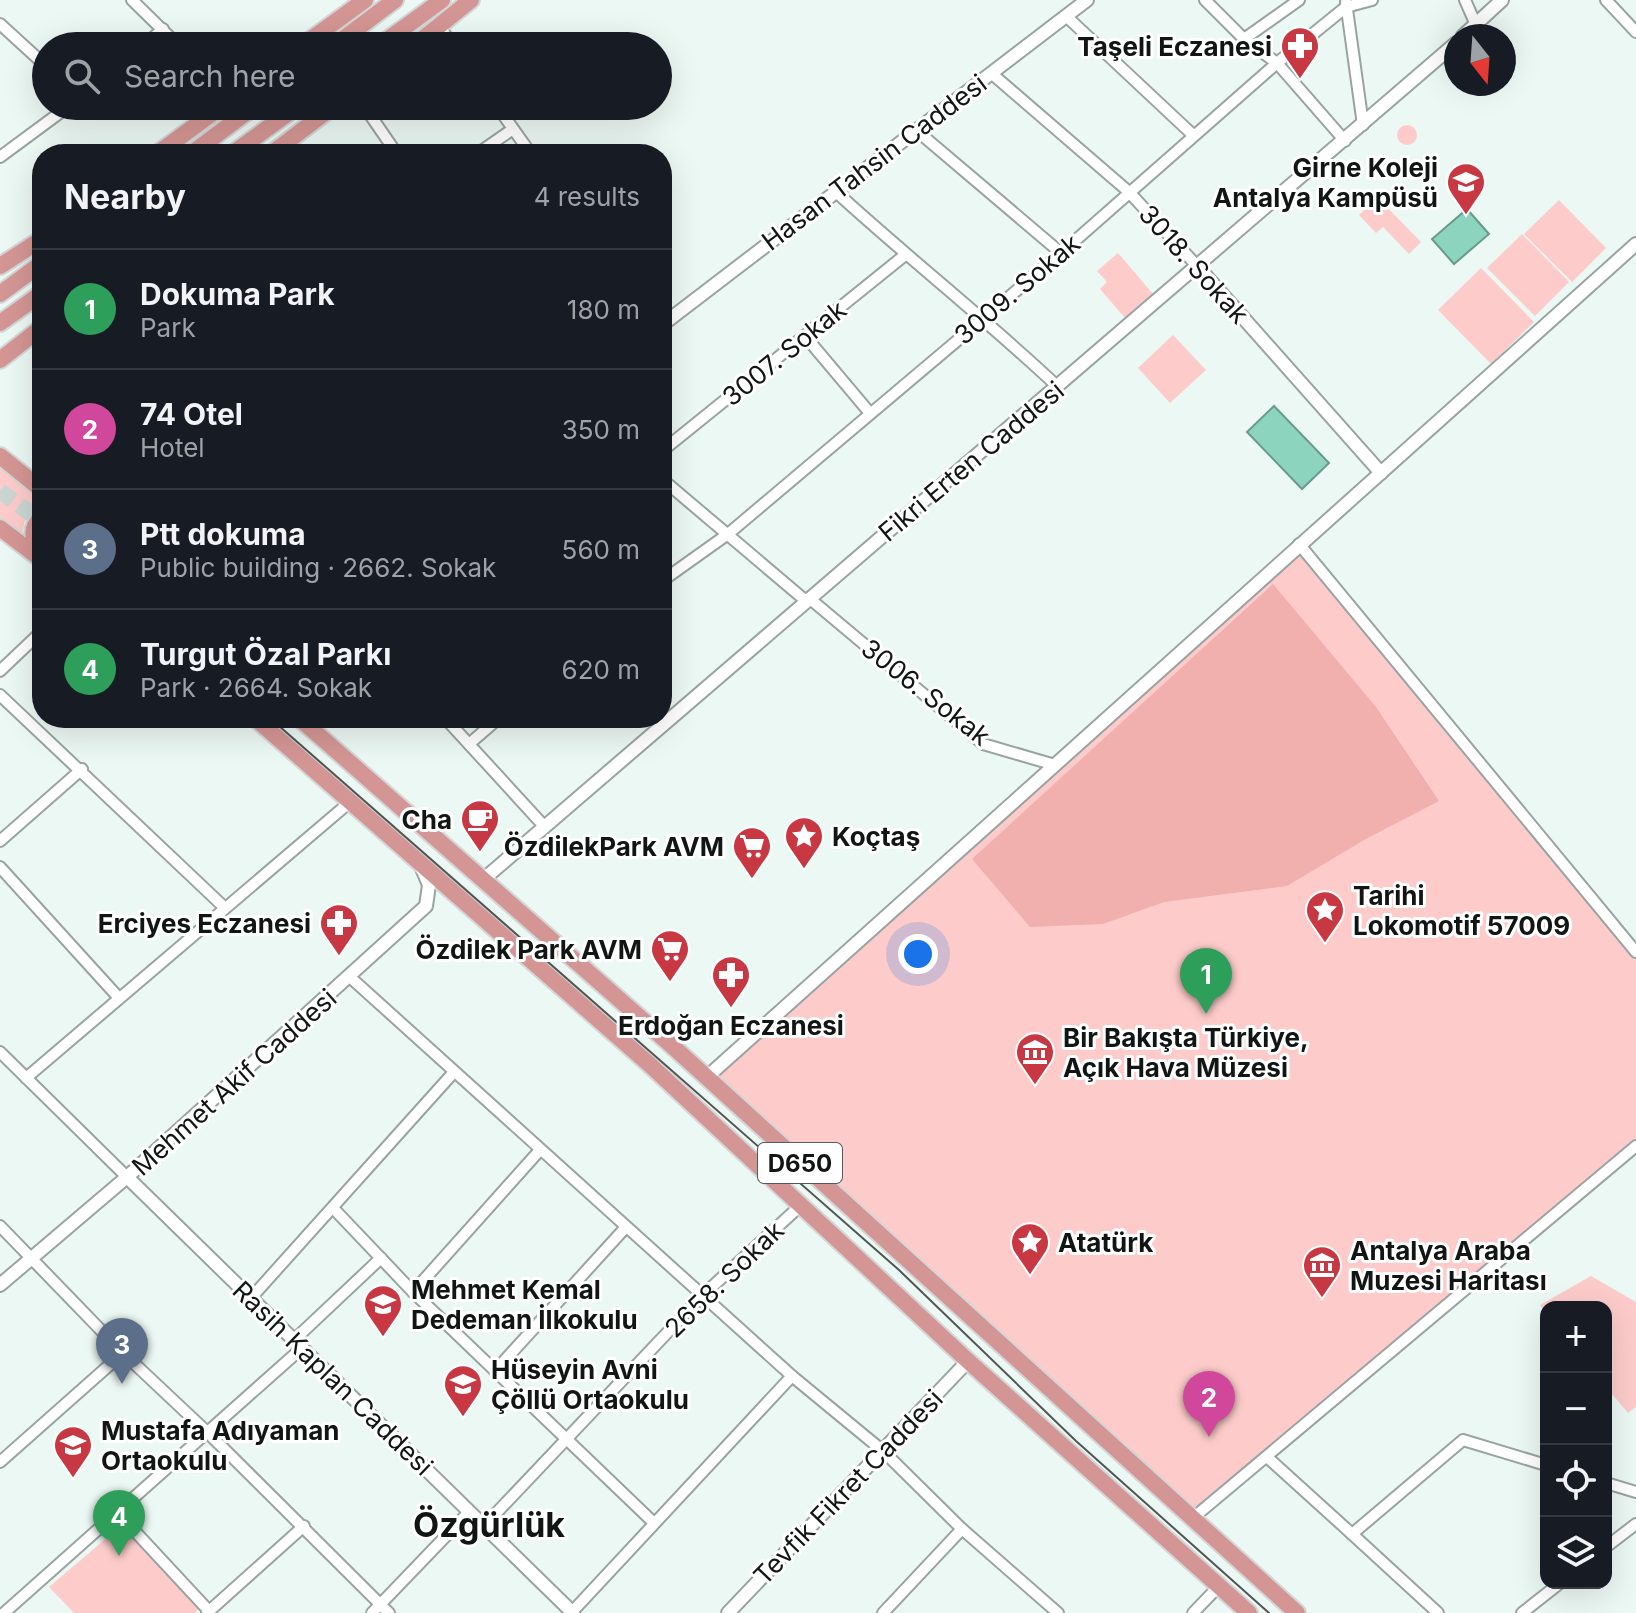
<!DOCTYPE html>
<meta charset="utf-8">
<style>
body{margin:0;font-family:Inter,sans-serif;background:#20242c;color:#f1f3f6}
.controls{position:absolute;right:24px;bottom:24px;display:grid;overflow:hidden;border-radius:16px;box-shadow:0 8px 32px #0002}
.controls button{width:72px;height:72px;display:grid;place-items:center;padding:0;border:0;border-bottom:2px solid #363941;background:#171b24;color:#f1f3f6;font:40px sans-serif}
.compass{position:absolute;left:1444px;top:24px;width:72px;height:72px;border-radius:50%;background:#171b24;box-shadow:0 8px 32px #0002;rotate:163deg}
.you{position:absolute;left:918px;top:954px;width:28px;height:28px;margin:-20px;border:6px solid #fff;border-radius:50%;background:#1a73e8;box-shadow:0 0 0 12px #1a73e833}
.badge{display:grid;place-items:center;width:52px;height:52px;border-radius:50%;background:#1a73e8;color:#fff;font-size:26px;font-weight:700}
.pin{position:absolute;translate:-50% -66px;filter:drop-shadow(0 2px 4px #0008)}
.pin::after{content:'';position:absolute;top:42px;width:28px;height:24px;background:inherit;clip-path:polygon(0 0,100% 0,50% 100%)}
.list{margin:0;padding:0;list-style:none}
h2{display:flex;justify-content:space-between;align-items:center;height:104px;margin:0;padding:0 32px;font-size:34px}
h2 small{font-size:26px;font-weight:400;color:#9ea1a6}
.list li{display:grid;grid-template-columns:52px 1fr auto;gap:24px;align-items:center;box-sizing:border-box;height:120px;padding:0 32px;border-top:2px solid #363941}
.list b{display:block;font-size:30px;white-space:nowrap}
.list p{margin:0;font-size:26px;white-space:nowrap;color:#9ea1a6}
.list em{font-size:26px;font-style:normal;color:#9ea1a6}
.icon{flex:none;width:44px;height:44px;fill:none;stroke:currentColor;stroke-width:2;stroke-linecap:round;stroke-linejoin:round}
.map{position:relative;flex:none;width:1636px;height:1613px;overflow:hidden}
.search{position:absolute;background:#171b24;box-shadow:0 8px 32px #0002;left:32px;top:32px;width:640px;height:88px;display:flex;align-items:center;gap:20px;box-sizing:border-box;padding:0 28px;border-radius:44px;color:#9ea1a6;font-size:30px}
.panel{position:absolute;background:#171b24;box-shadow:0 8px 32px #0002;left:32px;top:144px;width:640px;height:584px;border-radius:32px}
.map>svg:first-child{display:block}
.green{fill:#fdccca}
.forest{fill:#f1afad}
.water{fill:#8dd4bf;stroke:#689b8c;stroke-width:2}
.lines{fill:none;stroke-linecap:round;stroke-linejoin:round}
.trunk-tunnel{stroke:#cbd6d2;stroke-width:16;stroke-dasharray:16 8;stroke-linecap:butt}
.minor-casing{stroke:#99a4a1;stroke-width:14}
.tertiary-casing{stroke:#99a4a1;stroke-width:16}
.trunk-casing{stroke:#d4d5d5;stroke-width:20}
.minor{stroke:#fff;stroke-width:10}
.tertiary{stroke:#fff;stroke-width:12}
.trunk{stroke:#d49694;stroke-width:16}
.tram{stroke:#505654;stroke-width:2}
.labels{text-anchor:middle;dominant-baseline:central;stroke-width:6;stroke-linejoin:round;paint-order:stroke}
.shield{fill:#fff;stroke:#585b5a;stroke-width:2}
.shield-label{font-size:24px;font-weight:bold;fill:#111514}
.poi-label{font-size:26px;font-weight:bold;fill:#111514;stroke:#fff;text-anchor:start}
.street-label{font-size:26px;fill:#111514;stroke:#fff}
.district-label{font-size:34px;font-weight:bold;fill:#111514;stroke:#fff}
</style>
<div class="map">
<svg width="1636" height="1613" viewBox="0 0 1636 1613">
<rect width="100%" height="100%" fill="#ecf8f4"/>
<g class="green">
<circle cx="1407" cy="135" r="10"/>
<path d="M1377,197L1421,242L1409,254L1383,227L1376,233L1359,215Z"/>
<path d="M1559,200L1606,248L1572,282L1524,234Z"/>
<path d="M1522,234L1569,282L1535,316L1487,268Z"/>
<path d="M1118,253L1153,294L1125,318L1100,289L1107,282L1097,271Z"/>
<path d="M1481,268L1534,322L1491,364L1438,310Z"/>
<path d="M1173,335L1206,370L1170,403L1138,368Z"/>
<path d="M0,467L42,501L25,521L21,538L0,522Z"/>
<path d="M1299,544L1636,952V1146L1193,1518L707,1077Z"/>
<path d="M1591,1276L1636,1302V1407L1628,1413L1606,1387V1307H1546V1313L1540,1305Z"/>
<path d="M123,1524L200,1608L195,1613H74L49,1587Z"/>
</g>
<path class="forest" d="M1273,584L1376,707L1439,801L1364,840L1287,886L1164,902L1103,924L1030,927L972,859Z"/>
<g class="water">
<path d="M1467,209L1489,234L1454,264L1432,239Z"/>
<path d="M1274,406L1329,463L1302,489L1247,432Z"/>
</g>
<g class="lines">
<path class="trunk-tunnel" d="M0,491L42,522"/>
<g class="minor-casing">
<g id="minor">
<path d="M132,0L179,46"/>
<path d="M1205,0L1244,39L1277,63L1345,141"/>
<path d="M1465,0L1476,25"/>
<path d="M1606,0L1636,32"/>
<path d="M1346,2L1363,125"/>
<path d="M1066,16L1193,135"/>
<path d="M0,24L46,66"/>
<path d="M440,27L453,46"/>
<path d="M1244,39L1299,0"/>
<path d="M143,46L163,29"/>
<path d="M991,73L1129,192L1198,267"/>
<path d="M364,106L397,154"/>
<path d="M497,106L531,154"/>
<path d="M916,130L1061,253"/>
<path d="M477,154L513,129"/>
<path d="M0,157L69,106"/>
<path d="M835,191C908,258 986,319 1058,387"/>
<path d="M805,336L869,412"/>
<path d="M41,441L42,439"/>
<path d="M662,451L905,255"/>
<path d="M662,479L806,601"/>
<path d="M1299,544L1636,952"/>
<path d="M662,581L728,534L1061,253L1277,63L1346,7L1372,0"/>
<path d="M809,598L983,744L1055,765"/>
<path d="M0,671L42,631"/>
<path d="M0,695L225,908"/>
<path d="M445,718L543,825"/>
<path d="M469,744L499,718"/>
<path d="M0,841L82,769"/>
<path d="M0,867L119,998"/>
<path d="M351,978L792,1376L883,1451L962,1529L1058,1613"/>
<path d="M0,1052L127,1177"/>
<path d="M26,1078L350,802"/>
<path d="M333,1208L413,1292L653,1522"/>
<path d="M0,1226L123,1353L207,1432L389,1613"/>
<path d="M413,1292L540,1150"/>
<path d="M251,1298L454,1072"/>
<path d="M294,1340L381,1258"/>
<path d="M495,1371L626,1227"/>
<path d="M1267,1457L1352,1534"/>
<path d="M0,1462L123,1353"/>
<path d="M1606,1483L1636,1492"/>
<path d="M117,1512L209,1611"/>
<path d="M1193,1518L1636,1146"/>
<path d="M484,1526L702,1296L800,1206"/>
<path d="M1606,1547L1636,1524"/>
<path d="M572,1612L792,1376"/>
<path d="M4,1613L302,1348"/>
<path d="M207,1613L304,1526"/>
<path d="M372,1613L469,1512"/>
<path d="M883,1613L962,1529"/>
<path d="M1193,1613L1219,1586"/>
<path d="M1438,1613L1352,1534L1463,1440L1546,1465"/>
<path d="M1522,1613L1560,1583"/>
</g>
</g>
<g class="tertiary-casing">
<g id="tertiary">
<path d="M1463,36L1502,0"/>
<path d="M1198,267L1381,473"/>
<path d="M662,325L1087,0"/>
<path d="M485,878L1456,43"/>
<path d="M707,1077L1636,244"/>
<path d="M127,1177L573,1613"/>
<path d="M0,1285L127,1177L426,906L429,885L421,866"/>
<path d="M728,1613L968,1361"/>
</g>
</g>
<g class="trunk-casing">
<g id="trunk">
<path d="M302,46L365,0"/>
<path d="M334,46L395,0"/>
<path d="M379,46L442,0"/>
<path d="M414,46L471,0"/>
<path d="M157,154L222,106"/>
<path d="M191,154L255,106"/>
<path d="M232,154L298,106"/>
<path d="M271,154L334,106"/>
<path d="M0,266L42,239"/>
<path d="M0,294L42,263"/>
<path d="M0,323L42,293"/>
<path d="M0,360L42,327"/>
<path d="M0,456L42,490"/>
<path d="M42,517C29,529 32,540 42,552"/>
<path d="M0,528L42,560"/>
<path d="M255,718L649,1064L968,1361L1249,1613"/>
<path d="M299,718L670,1044L1297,1613"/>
</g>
</g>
<use href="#minor" class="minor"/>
<use href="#tertiary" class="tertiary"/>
<use href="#trunk" class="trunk"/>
<path class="tram" d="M270,718L899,1270L1076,1441L1269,1613"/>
</g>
<defs>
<g id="pharmacy-pin" transform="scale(2)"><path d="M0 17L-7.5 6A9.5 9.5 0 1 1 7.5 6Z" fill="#c83842" stroke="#fff"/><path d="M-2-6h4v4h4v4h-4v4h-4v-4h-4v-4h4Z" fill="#fff"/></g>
<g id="school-pin" transform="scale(2)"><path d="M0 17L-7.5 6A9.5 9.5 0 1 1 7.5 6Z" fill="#c83842" stroke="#fff"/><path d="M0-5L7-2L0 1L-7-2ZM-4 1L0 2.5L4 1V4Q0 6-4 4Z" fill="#fff"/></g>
<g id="cafe-pin" transform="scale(2)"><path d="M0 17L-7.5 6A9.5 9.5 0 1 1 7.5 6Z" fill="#c83842" stroke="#fff"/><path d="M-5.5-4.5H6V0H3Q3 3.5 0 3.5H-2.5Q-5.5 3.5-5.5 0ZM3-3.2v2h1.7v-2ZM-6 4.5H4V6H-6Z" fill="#fff"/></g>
<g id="sight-pin" transform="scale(2)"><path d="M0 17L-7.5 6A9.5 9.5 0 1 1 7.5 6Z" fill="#c83842" stroke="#fff"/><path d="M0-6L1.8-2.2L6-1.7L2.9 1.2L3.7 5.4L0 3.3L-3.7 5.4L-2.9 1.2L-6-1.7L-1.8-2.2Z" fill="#fff"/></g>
<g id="supermarket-pin" transform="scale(2)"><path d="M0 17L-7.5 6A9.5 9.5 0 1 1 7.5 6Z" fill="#c83842" stroke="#fff"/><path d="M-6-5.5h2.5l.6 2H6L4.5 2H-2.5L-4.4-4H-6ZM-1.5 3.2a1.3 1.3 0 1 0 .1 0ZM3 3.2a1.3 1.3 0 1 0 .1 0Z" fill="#fff"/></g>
<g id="museum-pin" transform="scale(2)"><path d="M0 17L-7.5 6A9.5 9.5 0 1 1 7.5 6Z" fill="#c83842" stroke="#fff"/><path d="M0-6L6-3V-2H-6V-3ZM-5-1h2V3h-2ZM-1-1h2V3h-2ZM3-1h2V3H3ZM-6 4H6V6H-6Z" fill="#fff"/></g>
</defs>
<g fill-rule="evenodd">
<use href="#pharmacy-pin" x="1300" y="46"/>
<use href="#school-pin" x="1466" y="182"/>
<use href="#cafe-pin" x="480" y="819"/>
<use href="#sight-pin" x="804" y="836"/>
<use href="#supermarket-pin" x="752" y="846"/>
<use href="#sight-pin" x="1325" y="910"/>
<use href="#pharmacy-pin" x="339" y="923"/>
<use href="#supermarket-pin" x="670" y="949"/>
<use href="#pharmacy-pin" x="731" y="975"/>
<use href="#museum-pin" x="1035" y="1052"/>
<use href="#sight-pin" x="1030" y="1242"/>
<use href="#museum-pin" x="1322" y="1265"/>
<use href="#school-pin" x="383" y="1304"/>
<use href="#school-pin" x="463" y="1384"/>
<use href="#school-pin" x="73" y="1445"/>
</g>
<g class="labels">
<rect class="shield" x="758" y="1143" width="84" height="40" rx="6"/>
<g class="shield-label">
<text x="800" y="1163">D650</text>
</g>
<g class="poi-label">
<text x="1272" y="46" text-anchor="end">Taşeli Eczanesi</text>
<text x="1438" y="167" text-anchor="end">Girne Koleji<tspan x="1438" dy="30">Antalya Kampüsü</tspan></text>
<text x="452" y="819" text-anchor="end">Cha</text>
<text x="832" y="836">Koçtaş</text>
<text x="724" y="846" text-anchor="end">ÖzdilekPark AVM</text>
<text x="1353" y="895">Tarihi<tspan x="1353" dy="30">Lokomotif 57009</tspan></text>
<text x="311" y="923" text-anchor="end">Erciyes Eczanesi</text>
<text x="642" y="949" text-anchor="end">Özdilek Park AVM</text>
<text x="731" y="1025" text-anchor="middle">Erdoğan Eczanesi</text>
<text x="1063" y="1037">Bir Bakışta Türkiye,<tspan x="1063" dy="30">Açık Hava Müzesi</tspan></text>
<text x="1058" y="1242">Atatürk</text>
<text x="1350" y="1250">Antalya Araba<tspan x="1350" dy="30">Muzesi Haritası</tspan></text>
<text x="411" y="1289">Mehmet Kemal<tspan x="411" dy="30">Dedeman İlkokulu</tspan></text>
<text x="491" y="1369">Hüseyin Avni<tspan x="491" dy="30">Çöllü Ortaokulu</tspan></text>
<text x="101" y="1430">Mustafa Adıyaman<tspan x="101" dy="30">Ortaokulu</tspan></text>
</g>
<g class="street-label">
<text transform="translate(874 162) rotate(-37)">Hasan Tahsin Caddesi</text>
<text transform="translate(1194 264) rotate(48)">3018. Sokak</text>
<text transform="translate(1017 289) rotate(-40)">3009. Sokak</text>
<text transform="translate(784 353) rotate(-39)">3007. Sokak</text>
<text transform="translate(971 461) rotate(-40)">Fikri Erten Caddesi</text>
<text transform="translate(926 692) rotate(38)">3006. Sokak</text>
<text transform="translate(234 1082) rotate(-42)">Mehmet Akif Caddesi</text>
<text transform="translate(724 1279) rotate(-44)">2658. Sokak</text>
<text transform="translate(333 1378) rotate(44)">Rasih Kaplan Caddesi</text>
<text transform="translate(848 1487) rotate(-46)">Tevfik Fikret Caddesi</text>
</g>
<g class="district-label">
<text x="489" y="1524">Özgürlük</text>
</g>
</g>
</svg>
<div class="controls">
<button>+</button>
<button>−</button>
<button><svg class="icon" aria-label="locate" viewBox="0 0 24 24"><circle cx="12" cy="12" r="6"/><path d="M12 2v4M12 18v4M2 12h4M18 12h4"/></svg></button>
<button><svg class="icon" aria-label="layers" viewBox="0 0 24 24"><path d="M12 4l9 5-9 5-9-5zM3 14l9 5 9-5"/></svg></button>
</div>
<svg class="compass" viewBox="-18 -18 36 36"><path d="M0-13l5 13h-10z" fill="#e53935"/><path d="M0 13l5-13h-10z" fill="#9ea1a6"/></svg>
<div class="you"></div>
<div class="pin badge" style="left:1206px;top:1014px;background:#2e9e5b">1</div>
<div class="pin badge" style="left:1209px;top:1437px;background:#d1479c">2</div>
<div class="pin badge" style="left:122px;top:1384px;background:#5c6f8a">3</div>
<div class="pin badge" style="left:119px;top:1556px;background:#2e9e5b">4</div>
<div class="search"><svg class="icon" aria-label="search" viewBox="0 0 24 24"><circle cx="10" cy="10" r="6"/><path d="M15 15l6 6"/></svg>Search here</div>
<section class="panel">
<h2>Nearby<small>4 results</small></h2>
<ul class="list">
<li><span class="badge" style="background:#2e9e5b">1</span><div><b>Dokuma Park</b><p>Park</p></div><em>180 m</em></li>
<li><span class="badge" style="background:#d1479c">2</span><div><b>74 Otel</b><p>Hotel</p></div><em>350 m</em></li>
<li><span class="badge" style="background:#5c6f8a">3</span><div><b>Ptt dokuma</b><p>Public building · 2662. Sokak</p></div><em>560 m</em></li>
<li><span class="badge" style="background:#2e9e5b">4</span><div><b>Turgut Özal Parkı</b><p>Park · 2664. Sokak</p></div><em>620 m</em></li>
</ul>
</section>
</div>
